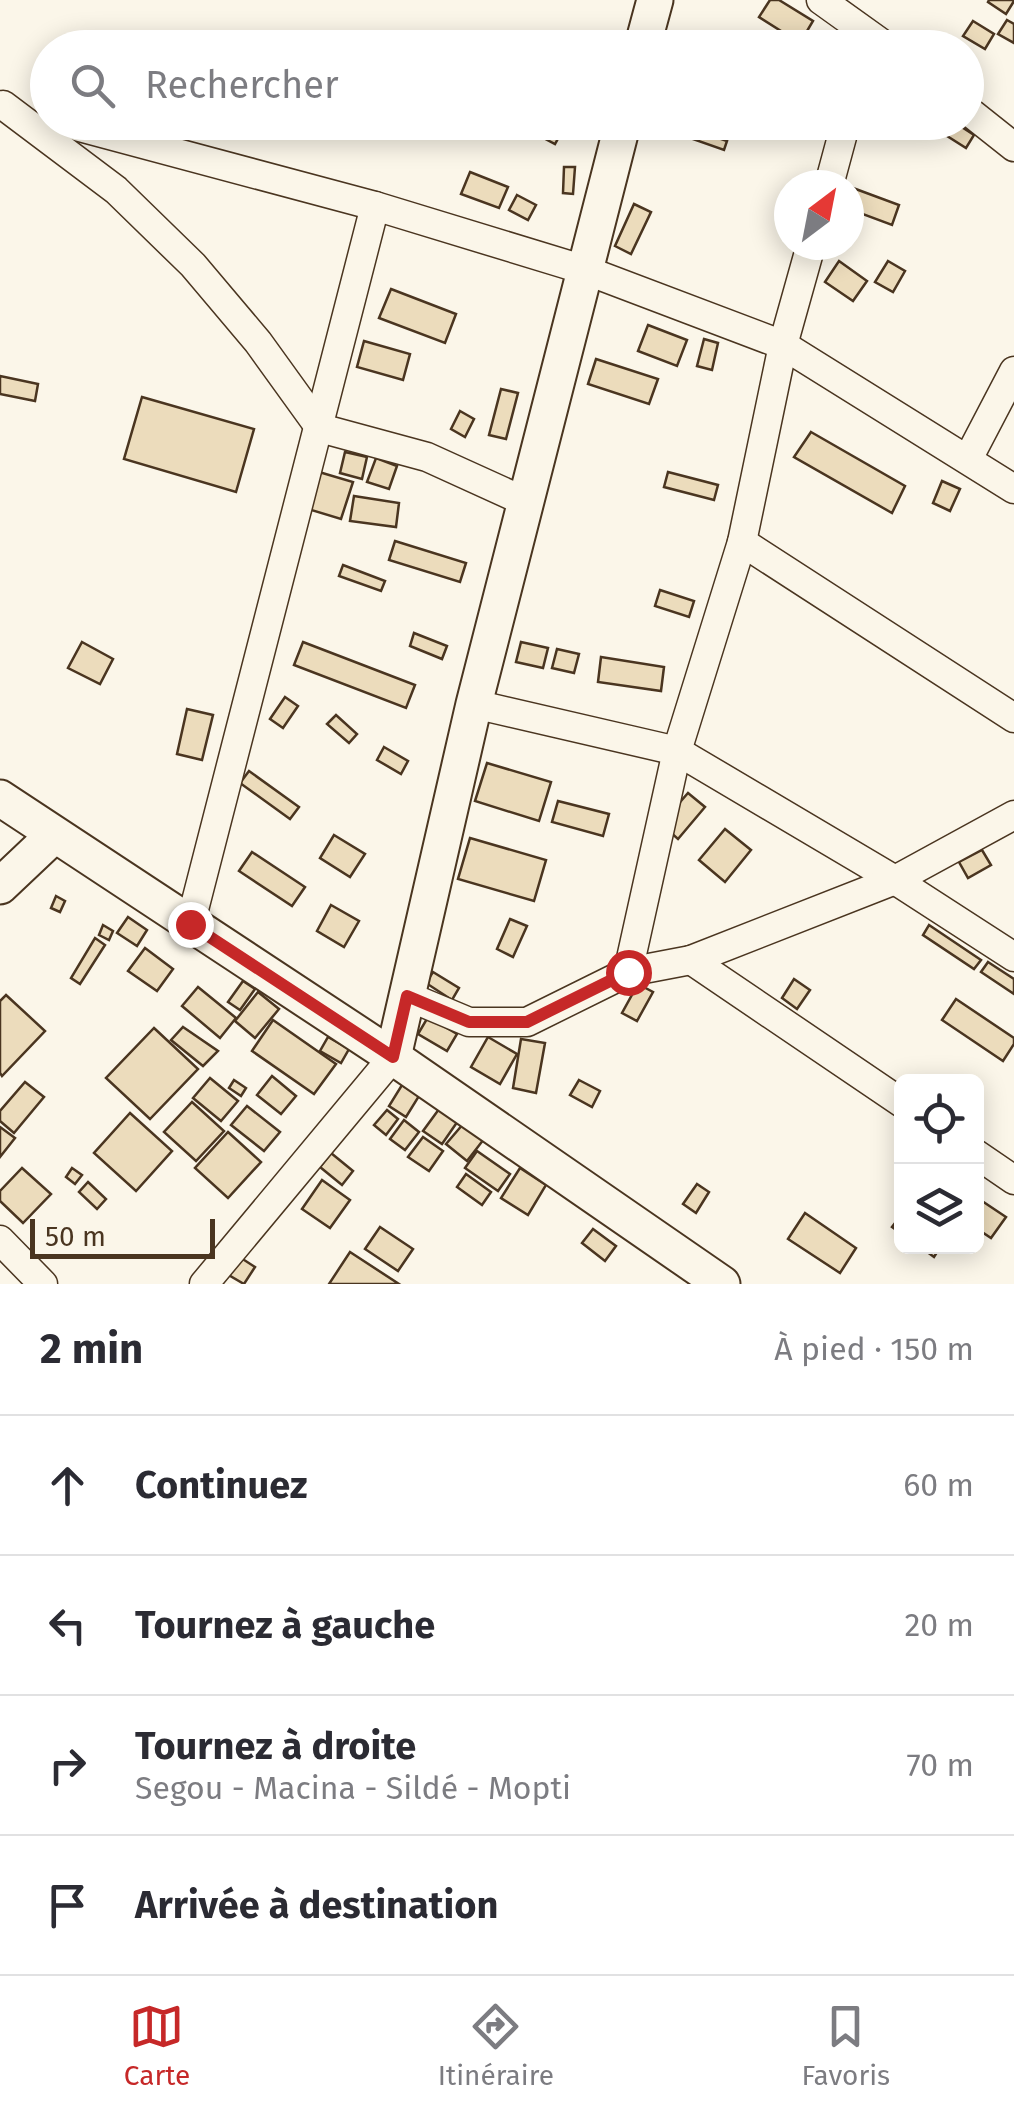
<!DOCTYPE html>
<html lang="fr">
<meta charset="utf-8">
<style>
body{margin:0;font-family:"Fira Sans",sans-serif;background:#f7f7f7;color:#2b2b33}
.controls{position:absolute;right:30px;bottom:30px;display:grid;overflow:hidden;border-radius:15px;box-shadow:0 5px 25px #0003}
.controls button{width:90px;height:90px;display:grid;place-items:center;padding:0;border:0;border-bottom:2px solid #e1e1e2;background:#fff;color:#2b2b33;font:50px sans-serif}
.compass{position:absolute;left:774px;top:170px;width:90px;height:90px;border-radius:50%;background:#fff;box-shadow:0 5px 25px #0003;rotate:32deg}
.scale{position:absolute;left:30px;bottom:25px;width:185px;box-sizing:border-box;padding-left:10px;border:5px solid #4a3520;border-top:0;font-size:28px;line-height:35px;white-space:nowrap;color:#4a3520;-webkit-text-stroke:8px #fbf6e9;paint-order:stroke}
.stop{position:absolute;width:30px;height:30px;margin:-22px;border:8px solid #c62828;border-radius:50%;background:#fff}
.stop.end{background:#c62828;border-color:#fff;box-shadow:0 2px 10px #0008}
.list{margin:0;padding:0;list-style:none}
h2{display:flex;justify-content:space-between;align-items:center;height:130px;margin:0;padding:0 40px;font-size:42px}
h2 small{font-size:32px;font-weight:400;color:#7c7c81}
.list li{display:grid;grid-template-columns:65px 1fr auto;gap:30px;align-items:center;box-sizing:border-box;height:140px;padding:0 40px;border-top:2px solid #e1e1e2}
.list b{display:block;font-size:38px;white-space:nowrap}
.list p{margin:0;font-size:32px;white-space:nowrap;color:#7c7c81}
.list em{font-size:32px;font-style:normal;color:#7c7c81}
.icon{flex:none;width:55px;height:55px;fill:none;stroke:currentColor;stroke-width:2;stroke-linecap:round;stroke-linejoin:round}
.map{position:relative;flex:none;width:1014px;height:1284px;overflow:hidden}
.search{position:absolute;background:#fff;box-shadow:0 5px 25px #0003;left:30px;right:30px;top:30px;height:110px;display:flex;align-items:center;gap:25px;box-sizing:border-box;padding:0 35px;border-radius:55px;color:#7c7c81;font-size:38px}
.sheet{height:690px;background:#fff}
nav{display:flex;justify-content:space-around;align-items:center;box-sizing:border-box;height:140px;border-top:2px solid #e1e1e2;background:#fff;font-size:28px;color:#7c7c81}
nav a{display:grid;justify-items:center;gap:5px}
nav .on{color:#c62828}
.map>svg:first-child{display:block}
.building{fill:#ecdcbc;stroke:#4a3520;stroke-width:2.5}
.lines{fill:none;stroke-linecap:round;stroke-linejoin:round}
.minor-casing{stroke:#4a3520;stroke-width:31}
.major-casing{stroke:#4a3520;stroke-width:39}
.minor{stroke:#fbf6e9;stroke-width:28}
.major{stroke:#fbf6e9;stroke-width:35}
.route{stroke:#c62828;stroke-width:12}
</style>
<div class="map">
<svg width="1014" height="1284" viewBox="0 0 1014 1284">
<rect width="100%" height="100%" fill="#fbf6e9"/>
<g class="building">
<path d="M770,0H779L813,21L800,43L759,17Z"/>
<path d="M989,0H1014V1L1006,14L988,2Z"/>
<path d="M1007,20L1014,24V43L998,34Z"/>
<path d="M973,21L994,34L985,49L963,36Z"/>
<path d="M520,122H540L561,133L555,144L519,125Z"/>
<path d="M673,122L727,141L724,150L670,131Z"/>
<path d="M925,122H954L974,135L966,148Z"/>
<path d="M564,167H575L573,194L563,193Z"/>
<path d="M470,172L508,187L499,208L461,194Z"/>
<path d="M853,188L899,205L892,225L849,209V198Z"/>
<path d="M517,195L536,205L528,220L509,210Z"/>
<path d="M634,204L651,212L631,254L615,246Z"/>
<path d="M839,261L867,281L853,301L825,282Z"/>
<path d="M888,261L905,271L893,292L875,282Z"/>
<path d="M391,289L456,314L445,343L379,318Z"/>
<path d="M648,325L687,340L677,366L638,351Z"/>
<path d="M704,339L718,343L712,370L697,366Z"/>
<path d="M364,341L410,354L403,380L357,367Z"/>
<path d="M596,359L658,379L649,404L588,384Z"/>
<path d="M0,376L38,384L35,401L0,394Z"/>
<path d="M501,389L518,393L506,439L489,435Z"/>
<path d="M142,397L254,429L236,492L124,459Z"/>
<path d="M460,411L474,419L465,437L451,429Z"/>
<path d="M811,432L905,486L892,513L794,457Z"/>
<path d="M345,452L367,457L362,479L340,473Z"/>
<path d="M376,458L397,466L389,489L367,482Z"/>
<path d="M319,472L353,482L341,519L308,509Z"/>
<path d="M668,472L718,485L714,500L664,487Z"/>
<path d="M942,481L960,489L950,511L933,503Z"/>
<path d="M354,496L399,503L396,527L350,521Z"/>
<path d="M395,541L466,563L460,582L389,560Z"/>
<path d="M343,565L385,581L381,591L339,576Z"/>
<path d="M660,590L694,601L689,617L655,606Z"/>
<path d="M414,633L447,646L442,659L410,646Z"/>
<path d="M82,642L113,659L100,684L68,668Z"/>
<path d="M303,642L415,685L406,708L294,665Z"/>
<path d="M521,642L548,648L543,668L516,662Z"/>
<path d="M557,649L579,654L574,673L552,668Z"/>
<path d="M601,657L664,667L661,691L598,682Z"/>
<path d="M285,697L298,706L283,728L270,719Z"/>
<path d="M187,709L213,715L202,760L177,754Z"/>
<path d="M336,715L357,734L349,743L327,724Z"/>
<path d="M384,747L408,761L401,774L377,760Z"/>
<path d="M487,763L551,782L539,821L475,801Z"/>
<path d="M249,771L299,807L290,819L240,783Z"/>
<path d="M688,793L705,807L678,839L661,824Z"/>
<path d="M558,801L609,814L603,836L552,822Z"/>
<path d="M725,829L751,850L725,882L699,860Z"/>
<path d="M334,835L365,854L350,877L320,858Z"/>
<path d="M470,838L546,860L534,901L458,879Z"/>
<path d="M982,850L991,865L968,878L959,862Z"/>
<path d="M252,852L305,887L292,906L239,871Z"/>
<path d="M56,896L65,901L60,912L51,908Z"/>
<path d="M331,905L359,921L344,947L317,931Z"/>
<path d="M128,917L147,930L137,946L117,933Z"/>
<path d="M510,919L527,926L513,957L497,949Z"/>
<path d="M103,925L113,931L109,940L99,935Z"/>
<path d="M929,925L981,960L974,969L923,935Z"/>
<path d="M95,938L105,945L80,984L71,978Z"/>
<path d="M145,948L173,969L157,991L128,971Z"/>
<path d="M988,962L1014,979V994L981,972Z"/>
<path d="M433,972L459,988L452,1000L426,983Z"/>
<path d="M794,979L810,990L797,1009L782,998Z"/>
<path d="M243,981L255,989L240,1010L228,1002Z"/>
<path d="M638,984L653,992L637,1021L622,1013Z"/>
<path d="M198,987L236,1018L220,1038L182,1006Z"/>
<path d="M258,992L279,1009L255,1038L235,1021Z"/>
<path d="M6,995L45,1031L2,1076L0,1073V1001Z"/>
<path d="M956,999L1014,1038V1044L1003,1061L942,1020Z"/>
<path d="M428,1017L457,1034L447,1051L418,1034Z"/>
<path d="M273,1020L336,1064L314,1094L252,1051Z"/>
<path d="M183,1027L218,1051L203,1066L171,1040Z"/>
<path d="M154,1028L198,1069L150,1119L106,1078Z"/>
<path d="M328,1037L349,1049L341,1063L320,1051Z"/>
<path d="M488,1037L517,1054L500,1084L471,1067Z"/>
<path d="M521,1039L545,1043L536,1093L513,1088Z"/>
<path d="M272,1076L296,1096L281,1114L257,1095Z"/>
<path d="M210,1078L238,1101L221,1121L193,1098Z"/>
<path d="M234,1080L246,1088L241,1096L229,1088Z"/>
<path d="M579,1080L600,1091L592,1107L570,1095Z"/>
<path d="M25,1082L44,1097L14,1133L0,1121V1111Z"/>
<path d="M402,1085L419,1096L406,1117L389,1106Z"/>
<path d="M192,1102L224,1131L196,1161L164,1132Z"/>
<path d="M442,1105L460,1118L442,1144L423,1131Z"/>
<path d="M247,1106L280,1132L264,1151L231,1125Z"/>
<path d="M387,1110L398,1119L386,1135L374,1125Z"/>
<path d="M130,1113L172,1151L136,1191L94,1153Z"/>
<path d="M404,1120L419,1132L405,1150L390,1139Z"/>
<path d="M464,1123L484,1139L467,1161L446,1144Z"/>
<path d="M0,1127L15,1138L0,1157Z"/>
<path d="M228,1132L261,1162L228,1198L195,1168Z"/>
<path d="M423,1137L443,1151L429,1171L408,1157Z"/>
<path d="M477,1151L510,1174L498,1191L465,1168Z"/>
<path d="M331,1153L353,1171L342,1185L320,1167Z"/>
<path d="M22,1168L51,1194L23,1223L0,1201V1191Z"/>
<path d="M72,1168L82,1175L75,1184L66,1177Z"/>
<path d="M520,1168L546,1185L528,1215L501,1198Z"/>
<path d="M466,1174L491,1192L482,1205L457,1187Z"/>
<path d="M322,1180L350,1200L330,1228L302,1209Z"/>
<path d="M88,1182L106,1199L97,1209L79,1192Z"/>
<path d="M697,1184L709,1192L696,1213L683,1204Z"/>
<path d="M976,1197L1006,1217L991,1238L976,1228Z"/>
<path d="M805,1213L856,1248L840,1273L788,1239Z"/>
<path d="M902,1214V1234L892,1227Z"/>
<path d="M380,1227L413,1249L398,1271L365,1249Z"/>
<path d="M593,1229L616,1246L605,1261L582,1243Z"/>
<path d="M919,1246H941L934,1257Z"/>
<path d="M350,1252L399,1284H329Z"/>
<path d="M238,1256L255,1267L244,1284L227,1274Z"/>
</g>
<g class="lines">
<g class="minor-casing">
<g id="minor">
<path d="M821,0L888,48"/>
<path d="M3,105L116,190L193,265L258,342L320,428L427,457L526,502"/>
<path d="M966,109L1014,147"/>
<path d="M61,122L375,206L585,270L783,345L1014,489"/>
<path d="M829,185L846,122"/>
<path d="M968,459L1014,371"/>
<path d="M742,542L1014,718"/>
<path d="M474,704L677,751L895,880L1014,957"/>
<path d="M190,925L375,206"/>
<path d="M691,960L902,1103"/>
<path d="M628,972L677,751L742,542L783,345L811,245"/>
<path d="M407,996L469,1022H527L628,972L691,960L895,880L1014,815"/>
<path d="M976,1154L1014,1180"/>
<path d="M0,1240L43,1284"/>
<path d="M204,1284L393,1057"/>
</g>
</g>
<g class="major-casing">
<g id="major">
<path d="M642,48L655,0"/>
<path d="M0,798L393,1057L722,1284"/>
<path d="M0,886L54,835"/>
<path d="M393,1057L474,704L623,122"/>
</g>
</g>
<use href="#minor" class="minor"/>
<use href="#major" class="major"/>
</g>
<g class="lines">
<path class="route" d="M190,924L393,1057L407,996L469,1022H527L628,972"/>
</g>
</svg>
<div class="controls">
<button><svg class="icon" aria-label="locate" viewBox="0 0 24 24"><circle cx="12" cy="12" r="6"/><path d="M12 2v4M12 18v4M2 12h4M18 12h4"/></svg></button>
<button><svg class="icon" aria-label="layers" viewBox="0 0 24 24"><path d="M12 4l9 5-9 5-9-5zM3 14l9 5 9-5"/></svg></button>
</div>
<svg class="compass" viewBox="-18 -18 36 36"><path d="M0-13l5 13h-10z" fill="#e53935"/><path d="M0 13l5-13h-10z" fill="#7c7c81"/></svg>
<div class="scale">50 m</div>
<div class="stop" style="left:628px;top:972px"></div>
<div class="stop end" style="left:190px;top:924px"></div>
<div class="search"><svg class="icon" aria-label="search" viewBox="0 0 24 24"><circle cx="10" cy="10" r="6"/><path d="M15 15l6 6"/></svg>Rechercher</div>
</div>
<section class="sheet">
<h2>2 min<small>À pied · 150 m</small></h2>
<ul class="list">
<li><svg class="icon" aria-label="ahead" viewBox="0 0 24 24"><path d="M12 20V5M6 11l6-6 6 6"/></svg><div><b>Continuez</b></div><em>60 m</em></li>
<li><svg class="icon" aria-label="left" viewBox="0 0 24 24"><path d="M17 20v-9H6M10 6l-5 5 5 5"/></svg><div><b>Tournez à gauche</b></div><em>20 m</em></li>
<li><svg class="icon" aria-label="right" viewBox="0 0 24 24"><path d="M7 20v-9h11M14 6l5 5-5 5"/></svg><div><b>Tournez à droite</b><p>Segou - Macina - Sildé - Mopti</p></div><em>70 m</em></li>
<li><svg class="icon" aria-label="arrive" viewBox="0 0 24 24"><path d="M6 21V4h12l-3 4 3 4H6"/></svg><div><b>Arrivée à destination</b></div></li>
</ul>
</section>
<nav>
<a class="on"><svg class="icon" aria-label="map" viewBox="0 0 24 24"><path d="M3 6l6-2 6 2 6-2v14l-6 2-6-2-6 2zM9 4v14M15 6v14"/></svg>Carte</a>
<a><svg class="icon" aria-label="directions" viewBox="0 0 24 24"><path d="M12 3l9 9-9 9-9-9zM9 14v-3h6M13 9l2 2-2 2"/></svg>Itinéraire</a>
<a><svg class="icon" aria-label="saved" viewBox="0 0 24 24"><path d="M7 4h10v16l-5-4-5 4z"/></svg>Favoris</a>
</nav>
